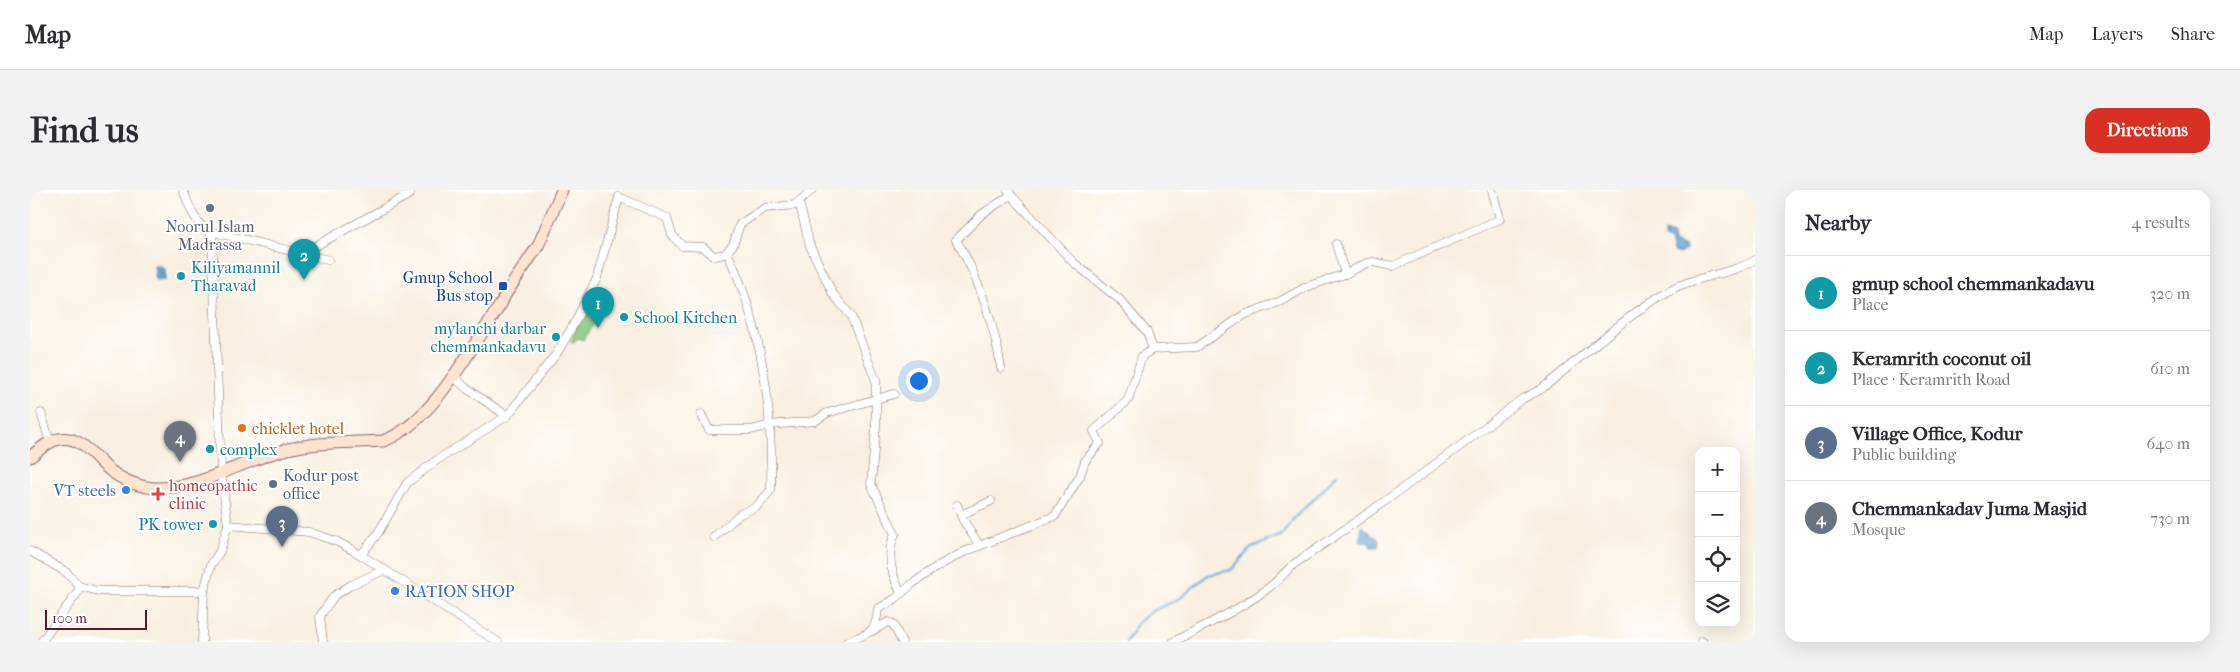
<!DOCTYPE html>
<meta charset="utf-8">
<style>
body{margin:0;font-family:"IM FELL French Canon",serif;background:#f2f2f3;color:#2b2b33}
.controls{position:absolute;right:15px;bottom:15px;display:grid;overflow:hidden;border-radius:10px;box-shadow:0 5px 20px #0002}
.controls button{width:45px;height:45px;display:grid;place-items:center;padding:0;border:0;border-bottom:1px solid #e1e1e2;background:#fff;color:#2b2b33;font:25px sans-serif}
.scale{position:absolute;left:15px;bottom:12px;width:102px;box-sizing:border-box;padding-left:5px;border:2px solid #4a1f2b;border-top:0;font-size:14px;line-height:18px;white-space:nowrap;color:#4a1f2b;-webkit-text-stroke:4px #fff;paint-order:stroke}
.you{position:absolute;left:888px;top:190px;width:18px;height:18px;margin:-12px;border:4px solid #fff;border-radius:50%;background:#1a73e8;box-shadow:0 0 0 8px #1a73e833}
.badge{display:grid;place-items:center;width:32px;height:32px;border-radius:50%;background:#d93025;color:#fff;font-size:16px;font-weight:700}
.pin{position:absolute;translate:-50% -41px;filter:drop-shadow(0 1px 2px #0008)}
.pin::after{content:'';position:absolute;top:26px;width:18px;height:15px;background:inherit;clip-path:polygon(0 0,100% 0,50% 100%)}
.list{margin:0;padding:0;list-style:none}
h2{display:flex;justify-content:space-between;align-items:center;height:65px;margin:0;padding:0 20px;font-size:21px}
h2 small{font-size:16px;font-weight:400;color:#7c7c81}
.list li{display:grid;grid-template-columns:32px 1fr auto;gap:15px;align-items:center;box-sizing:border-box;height:75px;padding:0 20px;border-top:1px solid #e1e1e2}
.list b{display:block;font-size:19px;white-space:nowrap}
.list p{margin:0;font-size:16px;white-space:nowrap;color:#7c7c81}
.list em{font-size:16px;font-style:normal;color:#7c7c81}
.icon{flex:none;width:28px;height:28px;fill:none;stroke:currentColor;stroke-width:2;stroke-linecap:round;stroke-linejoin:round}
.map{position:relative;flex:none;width:1725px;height:452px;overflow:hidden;border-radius:15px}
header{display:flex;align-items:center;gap:30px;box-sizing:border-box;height:70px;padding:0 25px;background:#fff;border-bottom:1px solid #e1e1e2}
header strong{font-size:24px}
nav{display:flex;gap:28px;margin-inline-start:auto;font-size:18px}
.intro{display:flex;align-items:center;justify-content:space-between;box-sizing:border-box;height:120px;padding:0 30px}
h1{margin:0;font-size:35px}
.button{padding:12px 22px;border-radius:15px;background:#d93025;color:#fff;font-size:18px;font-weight:700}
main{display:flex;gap:30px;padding:0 30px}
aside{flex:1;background:#fff;border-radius:15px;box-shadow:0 5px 20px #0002}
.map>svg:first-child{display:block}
.park{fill:#89c981;stroke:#6a7456}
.water{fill:url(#water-waves);stroke:#54607f}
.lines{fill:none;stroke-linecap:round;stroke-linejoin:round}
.stream{stroke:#5fa2d3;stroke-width:2}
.street-casing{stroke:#87686a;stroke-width:9}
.secondary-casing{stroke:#87686a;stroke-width:13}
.street{stroke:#fff;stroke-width:8}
.secondary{stroke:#fde4d1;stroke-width:11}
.worship-dot{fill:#6b7280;stroke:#fff;stroke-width:2}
.culture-dot{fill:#0f9aa8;stroke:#fff;stroke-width:2}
.transit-dot{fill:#1a4fb4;stroke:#fff;stroke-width:2}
.food-dot{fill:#e8710a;stroke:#fff;stroke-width:2}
.service-dot{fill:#5c6f8a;stroke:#fff;stroke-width:2}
.shop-dot{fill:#3f7fe0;stroke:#fff;stroke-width:2}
.health-dot{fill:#e0444e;stroke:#fff;stroke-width:2}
.labels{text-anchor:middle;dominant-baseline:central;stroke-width:4;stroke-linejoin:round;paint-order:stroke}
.worship-label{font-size:16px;fill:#5b616d;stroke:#fff}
.culture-label{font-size:16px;fill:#0d838f;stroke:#fff;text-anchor:start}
.transit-label{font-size:16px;fill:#164399;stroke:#fff;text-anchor:end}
.food-label{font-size:16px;fill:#c56008;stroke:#fff;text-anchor:start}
.service-label{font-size:16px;fill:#4e5e75;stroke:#fff;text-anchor:start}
.health-label{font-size:16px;fill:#be3a42;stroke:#fff;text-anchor:start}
.shop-label{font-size:16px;fill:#366cbe;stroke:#fff;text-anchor:end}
</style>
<header>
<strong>Map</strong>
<nav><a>Map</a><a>Layers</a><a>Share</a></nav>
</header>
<div class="intro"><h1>Find us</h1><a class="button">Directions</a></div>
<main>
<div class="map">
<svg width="1725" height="452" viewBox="0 0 1725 452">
<defs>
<pattern id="water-waves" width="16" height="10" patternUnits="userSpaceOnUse" patternTransform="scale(1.25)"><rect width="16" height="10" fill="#5fa2d3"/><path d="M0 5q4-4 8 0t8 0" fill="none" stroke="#5083ab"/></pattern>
</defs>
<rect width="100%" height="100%" fill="#fff"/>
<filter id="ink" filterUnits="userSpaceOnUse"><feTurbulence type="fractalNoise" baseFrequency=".02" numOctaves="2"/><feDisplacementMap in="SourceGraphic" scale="10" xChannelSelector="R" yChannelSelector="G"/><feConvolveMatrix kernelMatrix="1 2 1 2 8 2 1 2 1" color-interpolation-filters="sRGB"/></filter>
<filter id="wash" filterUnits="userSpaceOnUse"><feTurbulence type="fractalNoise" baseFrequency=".0096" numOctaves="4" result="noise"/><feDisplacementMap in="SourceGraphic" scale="20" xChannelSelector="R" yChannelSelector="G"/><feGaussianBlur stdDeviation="1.12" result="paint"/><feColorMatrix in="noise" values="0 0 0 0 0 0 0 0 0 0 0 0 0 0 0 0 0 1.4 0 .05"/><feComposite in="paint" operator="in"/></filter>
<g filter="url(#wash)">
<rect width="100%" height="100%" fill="#f8efe0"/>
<path class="park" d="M554,123L566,130L553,150L548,148L543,153L540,152L544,145L543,144Z"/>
<g class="water">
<path d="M1634,42L1643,45L1644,52L1656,57V60L1649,64L1643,62L1640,51L1634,48Z"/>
<path d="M124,76H131L135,80V90L126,91Z"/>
<path d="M1332,336L1349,350L1348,357H1340V353L1330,352Z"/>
</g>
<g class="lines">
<path class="stream" d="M1096,452L1108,432L1122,421L1149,409L1178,385L1201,380L1221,358L1252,345L1264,328L1291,302L1307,284"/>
</g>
</g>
<g filter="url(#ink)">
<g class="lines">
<g class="street-casing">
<g id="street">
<path d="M153,0C158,13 164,31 176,40L298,70"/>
<path d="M981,5L1043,72L1090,110L1117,142L1123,159"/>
<path d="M589,7L637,28L642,45L652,56L673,57L684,66L695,64L703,55L710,34L735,18L765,15L782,0"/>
<path d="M769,12L780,56L803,104L821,126L846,191V237L841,294L865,344C856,363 861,384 871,403"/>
<path d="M1306,54L1315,84"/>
<path d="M271,64L380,4"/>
<path d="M971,178C965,137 948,85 926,50L952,24L981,5L978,0"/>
<path d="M422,185L436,198L477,226"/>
<path d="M11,223L20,252"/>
<path d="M671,224L679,240H721L740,235L785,231L797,223L864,204"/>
<path d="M927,315L933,330L949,355"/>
<path d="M931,325L961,311"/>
<path d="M198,335L279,342L308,352L331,365L468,452"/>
<path d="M684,347L710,324L726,317L741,300C743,219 732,135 697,62"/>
<path d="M0,361L36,382L49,396"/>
<path d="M331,365L348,343L377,293L407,270L477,226L527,163L545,132L567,88L589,7"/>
<path d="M49,396L68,401H174"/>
<path d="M842,441L858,432L863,434L872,452"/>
<path d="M1671,451L1673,452"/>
<path d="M11,452L48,402L49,396"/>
<path d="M172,452L174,401L181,375L190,361L198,335L191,284L182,41"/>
<path d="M293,452L290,426L304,406L321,395L354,380"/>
<path d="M817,452C838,443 846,444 848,419L865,409L882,394L908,376L934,362L1025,326L1050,286L1055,271L1070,253L1064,241L1098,210L1112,166L1123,159L1167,157L1214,125L1249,112L1276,97L1315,84L1337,73L1343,72L1363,76L1470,29L1462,0"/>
<path d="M1143,452C1175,435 1214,418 1242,395C1251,388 1258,378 1267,372C1344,321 1419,265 1492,209L1510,200C1553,167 1594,126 1642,99C1665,86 1700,85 1725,70"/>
</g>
</g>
<g class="secondary-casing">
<path id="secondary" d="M0,267C9,260 18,251 29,249C49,245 63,265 76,277C89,289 110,298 128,298C172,298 209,272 251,261C283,251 320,253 353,251C402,234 442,156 471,114L475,105L508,56L532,0"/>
</g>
<use href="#street" class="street"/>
<use href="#secondary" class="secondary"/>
</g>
</g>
<circle class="worship-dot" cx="180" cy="18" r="5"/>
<g class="culture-dot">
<circle cx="151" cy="86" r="5"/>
<circle cx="594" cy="127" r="5"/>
<circle cx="526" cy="147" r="5"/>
<circle cx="180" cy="259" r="5"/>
<circle cx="183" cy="334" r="5"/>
</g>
<rect class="transit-dot" x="468" y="91" width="10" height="10" rx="2.5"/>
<circle class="food-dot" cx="212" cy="238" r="5"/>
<circle class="service-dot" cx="243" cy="294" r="5"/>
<g class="shop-dot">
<circle cx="96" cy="300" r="5"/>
<circle cx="365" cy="401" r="5"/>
</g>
<path class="health-dot" d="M125.5 296.5h5v5h5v5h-5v5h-5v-5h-5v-5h5z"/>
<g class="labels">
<g class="worship-label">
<text x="180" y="36">Noorul Islam<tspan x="180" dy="18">Madrassa</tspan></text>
</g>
<g class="culture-label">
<text x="161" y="77">Kiliyamannil<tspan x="161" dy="18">Tharavad</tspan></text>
<text x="604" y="127">School Kitchen</text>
<text x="516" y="138" text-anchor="end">mylanchi darbar<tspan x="516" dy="18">chemmankadavu</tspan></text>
<text x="190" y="259">complex</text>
<text x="173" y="334" text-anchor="end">PK tower</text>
</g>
<g class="transit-label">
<text x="463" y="87">Gmup School<tspan x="463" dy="18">Bus stop</tspan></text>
</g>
<g class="food-label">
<text x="222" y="238">chicklet hotel</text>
</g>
<g class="service-label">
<text x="253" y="285">Kodur post<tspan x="253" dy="18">office</tspan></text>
</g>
<g class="health-label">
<text x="139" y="295">homeopathic<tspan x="139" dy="18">clinic</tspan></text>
</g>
<g class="shop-label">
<text x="86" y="300">VT steels</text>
<text x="375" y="401" text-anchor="start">RATION SHOP</text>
</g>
</g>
</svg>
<div class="controls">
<button>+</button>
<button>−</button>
<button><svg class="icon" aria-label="locate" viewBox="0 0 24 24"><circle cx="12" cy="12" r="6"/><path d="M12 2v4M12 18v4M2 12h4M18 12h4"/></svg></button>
<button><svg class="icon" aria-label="layers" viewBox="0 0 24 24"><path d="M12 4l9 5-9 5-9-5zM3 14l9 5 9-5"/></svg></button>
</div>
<div class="scale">100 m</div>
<div class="you"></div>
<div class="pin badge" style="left:568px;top:138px;background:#0f9aa8">1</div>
<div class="pin badge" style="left:274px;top:90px;background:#0f9aa8">2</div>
<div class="pin badge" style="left:252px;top:357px;background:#5c6f8a">3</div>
<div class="pin badge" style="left:150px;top:272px;background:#6b7280">4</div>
</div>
<aside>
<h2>Nearby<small>4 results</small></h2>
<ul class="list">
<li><span class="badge" style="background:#0f9aa8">1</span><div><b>gmup school chemmankadavu</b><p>Place</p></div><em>320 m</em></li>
<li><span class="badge" style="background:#0f9aa8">2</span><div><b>Keramrith coconut oil</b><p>Place · Keramrith Road</p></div><em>610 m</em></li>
<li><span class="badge" style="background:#5c6f8a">3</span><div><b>Village Office, Kodur</b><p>Public building</p></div><em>640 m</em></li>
<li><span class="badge" style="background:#6b7280">4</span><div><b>Chemmankadav Juma Masjid</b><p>Mosque</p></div><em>730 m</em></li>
</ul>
</aside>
</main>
